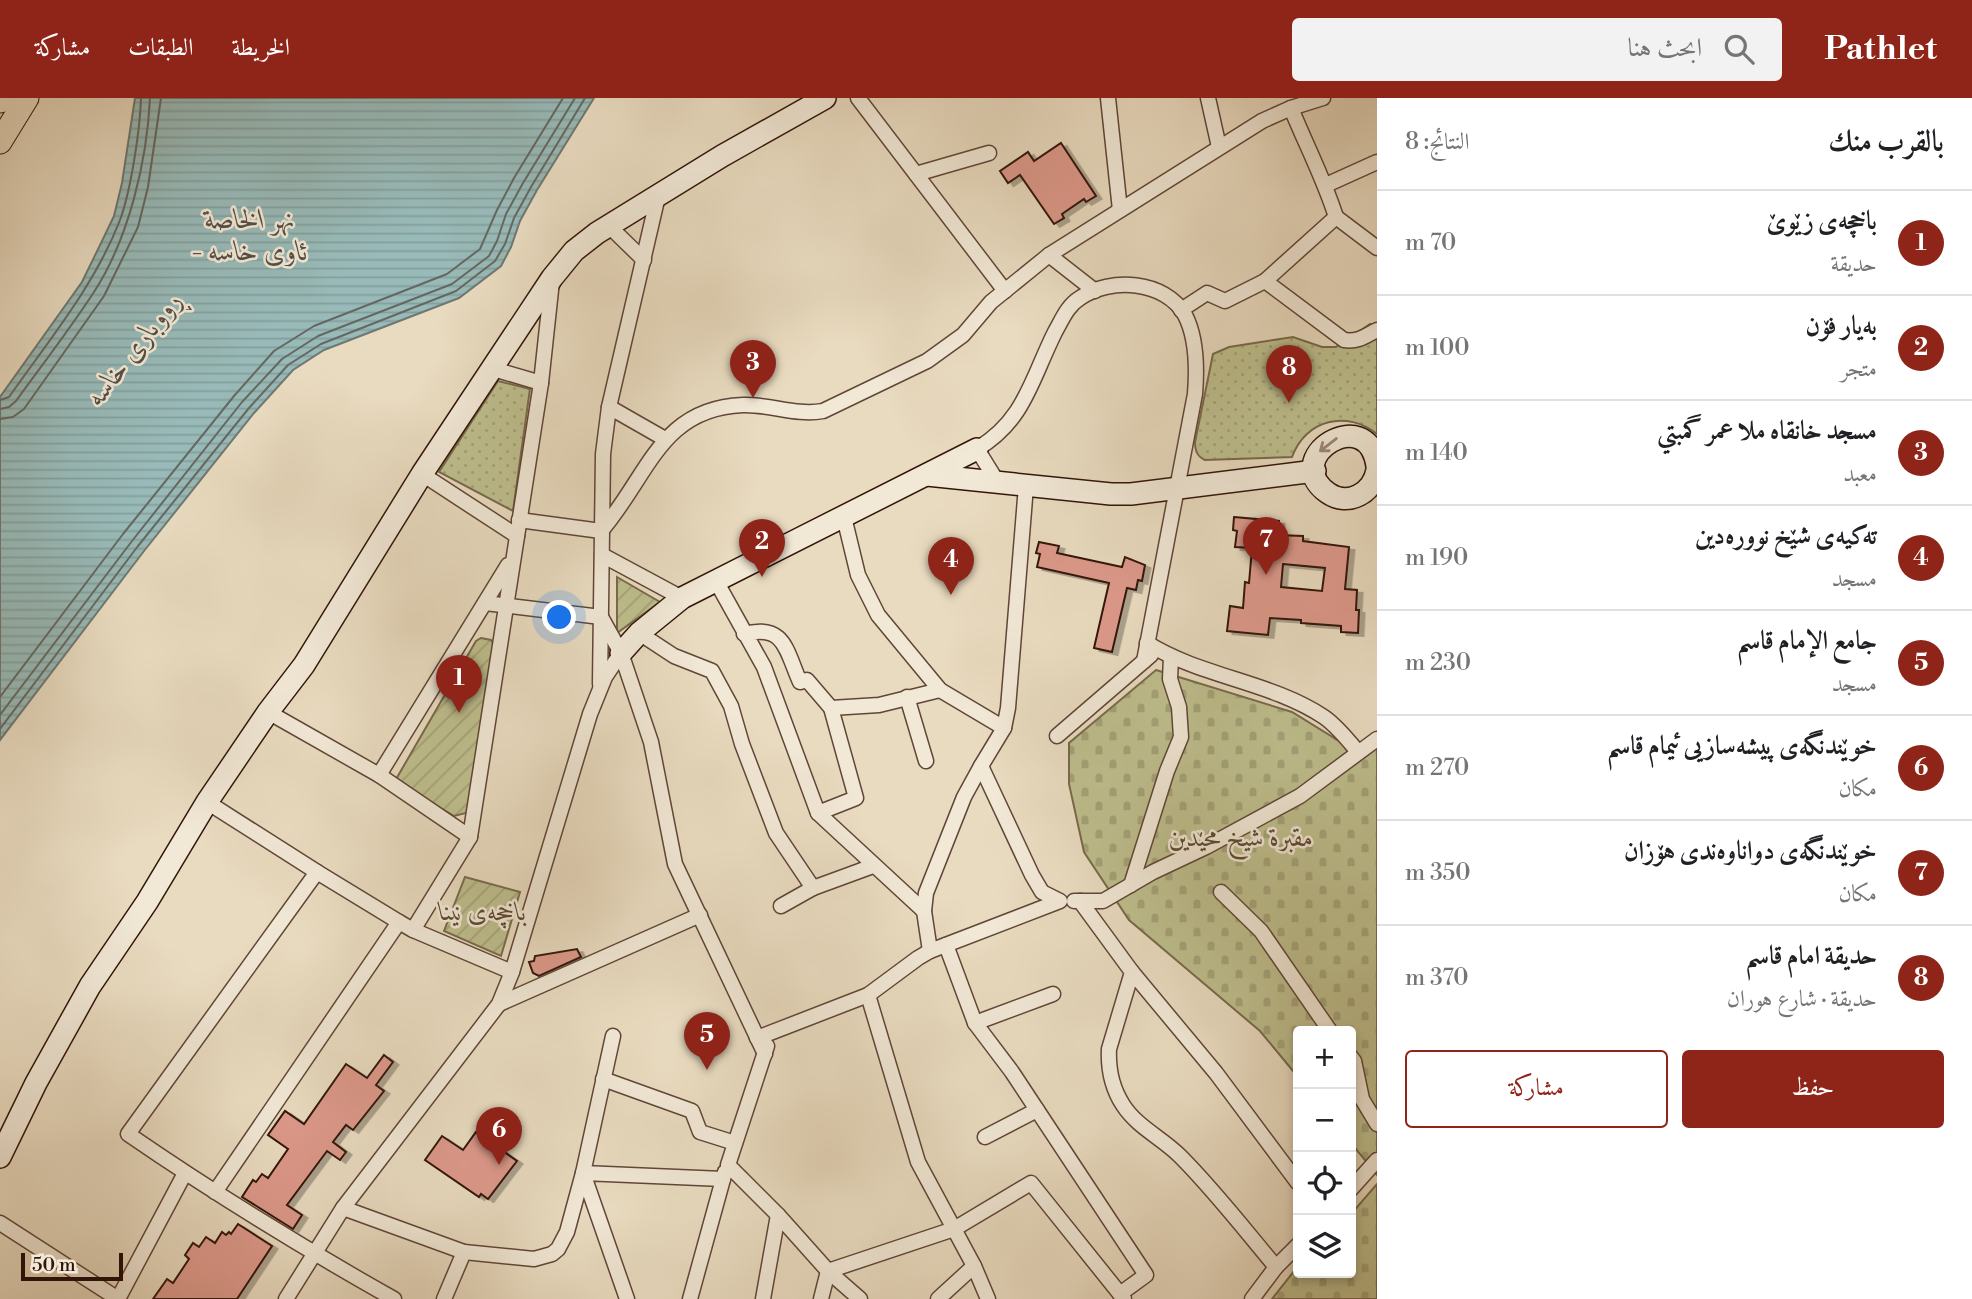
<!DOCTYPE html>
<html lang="ar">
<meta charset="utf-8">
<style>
body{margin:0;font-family:"Libre Bodoni",Amiri,serif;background:#f2f2f2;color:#202124;direction:rtl}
.controls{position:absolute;right:21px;bottom:21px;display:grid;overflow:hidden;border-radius:7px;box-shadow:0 4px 10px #0003}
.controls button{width:63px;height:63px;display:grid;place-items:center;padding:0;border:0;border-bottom:2px solid #e0e0e0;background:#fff;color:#202124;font:35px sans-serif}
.scale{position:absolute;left:21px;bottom:18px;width:102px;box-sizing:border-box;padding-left:7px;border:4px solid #321509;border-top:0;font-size:19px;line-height:24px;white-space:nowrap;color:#321509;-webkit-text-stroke:5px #f1e8d6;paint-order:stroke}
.you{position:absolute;left:560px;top:520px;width:24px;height:24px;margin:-18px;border:5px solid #fff;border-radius:50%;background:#1a73e8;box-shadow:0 0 0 10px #1a73e833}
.badge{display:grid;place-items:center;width:46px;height:46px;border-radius:50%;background:#8f2418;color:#fff;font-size:23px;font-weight:700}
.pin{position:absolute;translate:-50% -58px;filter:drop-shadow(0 2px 4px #0008)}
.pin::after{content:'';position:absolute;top:37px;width:24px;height:21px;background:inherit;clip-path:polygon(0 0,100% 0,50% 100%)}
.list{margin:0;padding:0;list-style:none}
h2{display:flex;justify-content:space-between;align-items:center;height:91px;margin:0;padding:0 28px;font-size:30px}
h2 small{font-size:23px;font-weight:400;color:#757577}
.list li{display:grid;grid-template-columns:46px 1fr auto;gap:21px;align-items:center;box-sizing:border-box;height:105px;padding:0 28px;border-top:2px solid #e0e0e0}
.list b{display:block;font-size:26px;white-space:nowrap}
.list p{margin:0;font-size:23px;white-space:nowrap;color:#757577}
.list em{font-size:23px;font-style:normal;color:#757577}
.actions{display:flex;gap:14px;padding:21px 28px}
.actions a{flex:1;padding:16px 0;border:2px solid #8f2418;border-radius:7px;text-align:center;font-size:24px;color:#8f2418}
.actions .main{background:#8f2418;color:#fff}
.icon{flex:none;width:38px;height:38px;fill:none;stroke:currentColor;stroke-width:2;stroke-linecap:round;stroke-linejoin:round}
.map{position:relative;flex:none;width:1377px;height:1201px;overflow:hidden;direction:ltr}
header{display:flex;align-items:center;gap:42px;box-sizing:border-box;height:98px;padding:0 35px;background:#8f2418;color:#fff}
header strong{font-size:33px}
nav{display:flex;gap:38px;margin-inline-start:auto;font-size:24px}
.search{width:490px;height:63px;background:#f2f2f2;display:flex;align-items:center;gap:18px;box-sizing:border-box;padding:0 24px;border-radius:7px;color:#757577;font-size:26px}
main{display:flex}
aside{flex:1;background:#fff}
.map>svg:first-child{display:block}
.cemetery{fill:url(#cemetery-stones);stroke:#786a4b;stroke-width:2}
.park{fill:url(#park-dots);stroke:#786a4b;stroke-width:2}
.garden{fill:url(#garden-furrows);stroke:#786a4b;stroke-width:2}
.water{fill:url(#water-rules);stroke:#6f7872;stroke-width:2}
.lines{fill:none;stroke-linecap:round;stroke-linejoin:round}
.shore{stroke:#656860;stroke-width:2}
.building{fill:#dd998b;stroke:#321509;stroke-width:2;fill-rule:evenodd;filter:url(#shadow)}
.street-casing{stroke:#604637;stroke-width:17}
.secondary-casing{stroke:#321509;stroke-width:24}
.primary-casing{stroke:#321509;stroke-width:25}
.street{stroke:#f1e8d6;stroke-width:14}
.secondary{stroke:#f1e8d6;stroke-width:21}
.primary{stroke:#e9dbc0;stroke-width:23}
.oneway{stroke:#9b897a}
.labels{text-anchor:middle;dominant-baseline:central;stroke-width:5;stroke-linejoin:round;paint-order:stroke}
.park-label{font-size:26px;font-style:italic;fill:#5c4831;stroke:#f1e8d6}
.water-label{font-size:28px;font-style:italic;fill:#564f46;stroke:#f1e8d6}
</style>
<header>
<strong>Pathlet</strong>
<div class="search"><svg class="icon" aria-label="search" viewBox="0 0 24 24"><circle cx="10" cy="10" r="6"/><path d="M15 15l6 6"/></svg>ابحث هنا</div>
<nav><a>الخريطة</a><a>الطبقات</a><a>مشاركة</a></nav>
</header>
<main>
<aside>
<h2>بالقرب منك<small>النتائج: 8</small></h2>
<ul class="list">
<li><span class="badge">1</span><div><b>باخچەی زێوێ</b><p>حديقة</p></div><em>70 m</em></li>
<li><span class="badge">2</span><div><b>بەیار فۆن</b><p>متجر</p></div><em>100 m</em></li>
<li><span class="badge">3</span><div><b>مسجد خانقاه ملا عمر گمبتي</b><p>معبد</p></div><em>140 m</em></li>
<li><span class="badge">4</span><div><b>تەکیەی شێخ نوورەدین</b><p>مسجد</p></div><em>190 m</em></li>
<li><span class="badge">5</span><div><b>جامع الإمام قاسم</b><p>مسجد</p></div><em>230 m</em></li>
<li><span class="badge">6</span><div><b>خوێندنگەی پیشەسازیی ئیمام قاسم</b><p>مكان</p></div><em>270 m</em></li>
<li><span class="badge">7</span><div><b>خوێندنگەی دواناوەندی هۆزان</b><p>مكان</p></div><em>350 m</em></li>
<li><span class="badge">8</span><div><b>حديقة امام قاسم</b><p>حديقة · شارع هوران</p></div><em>370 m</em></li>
</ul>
<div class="actions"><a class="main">حفظ</a><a>مشاركة</a></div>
</aside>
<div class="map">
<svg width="1377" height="1201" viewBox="0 0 1377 1201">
<defs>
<pattern id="cemetery-stones" width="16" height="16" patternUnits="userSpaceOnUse" patternTransform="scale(1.75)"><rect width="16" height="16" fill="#bebe8d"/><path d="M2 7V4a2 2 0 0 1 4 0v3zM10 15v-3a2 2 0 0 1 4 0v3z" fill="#a4a278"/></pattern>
<pattern id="park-dots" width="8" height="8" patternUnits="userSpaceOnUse" patternTransform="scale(1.75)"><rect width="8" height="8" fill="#bebe8d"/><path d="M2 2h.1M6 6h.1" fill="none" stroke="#a4a278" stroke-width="1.8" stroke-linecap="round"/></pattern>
<pattern id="garden-furrows" width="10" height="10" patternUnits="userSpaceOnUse" patternTransform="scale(1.75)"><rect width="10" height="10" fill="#bebe8d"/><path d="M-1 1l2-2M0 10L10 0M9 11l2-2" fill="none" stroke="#a4a278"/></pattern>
<pattern id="water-rules" width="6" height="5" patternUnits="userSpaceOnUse" patternTransform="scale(1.75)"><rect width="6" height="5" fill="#98bab8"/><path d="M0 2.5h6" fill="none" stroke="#839f9d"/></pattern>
<filter id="shadow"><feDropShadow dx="5.5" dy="3" stdDeviation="0" flood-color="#0004"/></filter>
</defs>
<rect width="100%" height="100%" fill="#e9dbc0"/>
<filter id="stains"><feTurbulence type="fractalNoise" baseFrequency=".00286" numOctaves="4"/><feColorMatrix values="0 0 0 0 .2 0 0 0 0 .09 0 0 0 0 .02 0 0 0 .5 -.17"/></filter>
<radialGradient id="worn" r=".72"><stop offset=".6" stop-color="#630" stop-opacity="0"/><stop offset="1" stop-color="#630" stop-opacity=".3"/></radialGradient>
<g class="cemetery">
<path d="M1156,572L1292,614L1344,646L1377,647V1077L1351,1045V933H1298V979L1260,933L1129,822L1084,754L1069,686V645Z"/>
<path d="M1377,1086V1201H1272L1298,1168V1175H1351V1116Z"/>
</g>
<g class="park">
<path d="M1370,226L1377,228V336C1347,312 1306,321 1292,359L1205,362C1197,358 1195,353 1195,344L1213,256L1229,249L1293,239L1322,249H1336Z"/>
<path d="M498,283L530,291L513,413L439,374Z"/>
</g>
<g class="garden">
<path d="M617,479L660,504L617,535Z"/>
<path d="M481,540L491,542L494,547L469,710L466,715L454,718L395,683L476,543Z"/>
<path d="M465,779L520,794L501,858L444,833Z"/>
</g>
<path class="water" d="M135,0H594L537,92L520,123L511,149L501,168L459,200L324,252L293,272L254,315L144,453L0,642V299L82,184L103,141L114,118L122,85Z"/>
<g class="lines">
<g class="shore">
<path d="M0,302L9,299C49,242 95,187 120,122C131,92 140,32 141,0"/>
<path d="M0,311L9,309L16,303C42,267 70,231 94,194C129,140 147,63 150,0"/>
<path d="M0,321L13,319L24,311L104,198L138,129L148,89L161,0"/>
<path d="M0,599L123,436L234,298L274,253L314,228L447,176L480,151L497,112L514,80L563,0"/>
<path d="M0,617L132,443L242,304L282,261L318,238L452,186L489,158L497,143L506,116L523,85L575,0"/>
<path d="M0,631L138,448L249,310L288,267L321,246L456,193L495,163L505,146L514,120L531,89L585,0"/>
</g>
</g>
<g class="building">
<path d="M1061,45L1096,98L1086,104L1084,101L1062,116L1064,120L1054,126L1020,77L1008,85L1000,73L1028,54L1034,63Z"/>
<path d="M1234,419L1279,423L1278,437L1303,438V443L1349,449L1345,491L1357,492L1356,512H1359L1358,535L1341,534V528L1301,525V522L1270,520L1268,537L1227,533L1230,508L1243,510L1245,484L1249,485L1252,450L1235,449L1237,433L1233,432ZM1283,466L1325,470L1322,493L1281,489Z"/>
<path d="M1039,444L1059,448L1057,455L1122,469L1125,459L1145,467L1142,483L1138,482L1136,492L1127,490L1112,554L1094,550L1109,485L1037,469L1040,456L1036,455Z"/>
<path d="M577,851L581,859L539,878L533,875L529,864L534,863L535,858Z"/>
<path d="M384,957L393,964L376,987L384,993L353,1032L346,1027L333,1044L346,1054L340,1062L327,1053L287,1107L302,1117L293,1131L242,1099L253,1082L256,1084L262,1076L268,1080L288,1051L268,1037L285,1013L304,1026L346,966L367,980Z"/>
<path d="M476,1034L517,1063L488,1101L481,1096L479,1099L425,1062L442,1038L463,1052Z"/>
<path d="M238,1126L272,1148L237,1201H153L167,1181L173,1185L189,1161L185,1157L193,1145L199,1149L206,1139L215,1145L222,1134L226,1137L229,1134L231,1136Z"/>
</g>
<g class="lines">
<g class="street-casing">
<g id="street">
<path d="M858,0L1005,193"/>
<path d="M1108,0L1120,112"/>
<path d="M1208,0L1219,49"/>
<path d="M916,76L989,55"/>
<path d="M1326,87L1377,64"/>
<path d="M1336,119L1377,150"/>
<path d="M610,129L644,162"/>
<path d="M1049,157L1095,193"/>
<path d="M1265,183L1344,242C1359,244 1365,238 1377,232"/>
<path d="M1181,212L1207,195L1225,203L1265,183L1336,119C1324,81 1306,47 1291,10"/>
<path d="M490,270L541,285"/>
<path d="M609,309L665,341"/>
<path d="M422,376L517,438"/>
<path d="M998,385L977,351C1025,322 1031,282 1055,234C1062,222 1067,208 1080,200C1110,179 1165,182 1185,217C1197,240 1197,271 1195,296L1144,563"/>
<path d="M844,419L858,477L878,517L940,592L1004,630"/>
<path d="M519,422L601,433C648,379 660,310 743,307C770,306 796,318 823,313L927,263L963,237L991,204L1049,157L1262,23L1291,10L1323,0"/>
<path d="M602,457L682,500"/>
<path d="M716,483L764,569L818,715L856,700L831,610L807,582L800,584C786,553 785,525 744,536"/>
<path d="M639,535L674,558L712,573L731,608L742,646L776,735L813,790L873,768"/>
<path d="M1147,545C1201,579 1272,584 1324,619C1337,628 1348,642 1358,654"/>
<path d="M621,555L651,644L675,766L765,956"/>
<path d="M600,586L603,356L609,309L658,98"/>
<path d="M907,599L926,663"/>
<path d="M831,610L879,607L940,592"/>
<path d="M268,614L379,677L470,739"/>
<path d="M1057,638L1151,557"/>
<path d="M379,677L508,467"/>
<path d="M207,704L317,774L128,1036C214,1095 303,1150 394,1201"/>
<path d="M818,715L924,813"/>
<path d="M317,774L399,824"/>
<path d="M1131,787L1167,673L1181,639L1179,609L1170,581L1171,559"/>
<path d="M1221,794L1261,833L1330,933"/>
<path d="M1074,803H1103L1153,774L1206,749L1300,698L1377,641"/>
<path d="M1080,803L1132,874L1109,951C1108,971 1112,990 1123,1007C1137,1029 1162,1040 1180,1058C1214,1092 1245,1132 1276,1169"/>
<path d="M781,808L813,790"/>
<path d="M413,832L512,874"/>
<path d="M946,847L975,925L1012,974L1146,1177L1120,1196"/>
<path d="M930,853L924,813L926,795L964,699L981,668"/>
<path d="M1132,874L1216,975L1298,1085"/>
<path d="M868,897L918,1064L974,1168L988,1201"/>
<path d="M499,906L700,817"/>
<path d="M975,925L1053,896"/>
<path d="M757,940L868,897L918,860L930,853L1060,803L1042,794L1032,777L981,668L1004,630L1008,610L1026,388"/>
<path d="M767,948L728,1067L778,1117L828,1173L860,1201"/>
<path d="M1351,959L1354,963L1362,1001L1377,1026"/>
<path d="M603,981L692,1013L700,1034L735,1045"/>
<path d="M985,1039L1037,1012"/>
<path d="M1351,1091L1377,1062"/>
<path d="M215,1094L399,824L413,832L470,739L541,285L552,183"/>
<path d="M343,1110L464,1154L534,1161L552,1156L558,1151L567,1134L583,1075L613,938"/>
<path d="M0,1125L118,1201"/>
<path d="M118,1201L185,1075"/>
<path d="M286,1201L343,1110L499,906L512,874L590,616L605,579L621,555L601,519L485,505"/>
<path d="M444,1201L464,1154"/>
<path d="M627,1201L583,1075L723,1081"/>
<path d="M690,1201L725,1074"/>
<path d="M763,1201L778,1117"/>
<path d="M821,1201L828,1173L954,1131L1031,1085L1124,1201"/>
<path d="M938,1201L974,1168"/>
<path d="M1252,1201L1276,1169L1298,1147"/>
</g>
</g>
<g class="secondary-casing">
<g id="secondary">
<path d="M1377,368C1368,303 1278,360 1328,395C1348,409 1373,395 1377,372"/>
<path d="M927,377L1111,396H1131L1315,373"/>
<path d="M621,555L639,535L682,500L977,351"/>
<path d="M0,1059L36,985L90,888L147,804L207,704L268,614L304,567L422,376L552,180L574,153L597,135L722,58L825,0"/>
</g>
</g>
<g class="primary-casing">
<g id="primary">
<path d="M0,3L2,0"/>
<path d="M0,44L27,0"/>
</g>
</g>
<use href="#street" class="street"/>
<use href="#secondary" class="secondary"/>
<use href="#primary" class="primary"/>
</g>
<defs><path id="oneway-shaft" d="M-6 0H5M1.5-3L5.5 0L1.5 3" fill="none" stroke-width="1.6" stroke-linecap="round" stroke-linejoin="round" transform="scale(1.75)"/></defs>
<use class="oneway" href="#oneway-shaft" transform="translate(1328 347) rotate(142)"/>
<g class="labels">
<g class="park-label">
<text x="1241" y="740">مقبرة شيخ محێدین</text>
<text x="483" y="814">باخچەی نینا</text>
</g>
<g class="water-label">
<text x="250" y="121">نهر الخاصة<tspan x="250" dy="32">- ئاوی خاسە</tspan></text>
<text transform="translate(134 251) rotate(-52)">ڕووباری خاسە</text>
</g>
</g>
<rect width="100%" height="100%" filter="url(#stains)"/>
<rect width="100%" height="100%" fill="url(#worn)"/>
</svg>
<div class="controls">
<button>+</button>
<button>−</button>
<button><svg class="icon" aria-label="locate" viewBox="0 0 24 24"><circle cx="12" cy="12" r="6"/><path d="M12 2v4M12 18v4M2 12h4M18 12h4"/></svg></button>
<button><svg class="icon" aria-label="layers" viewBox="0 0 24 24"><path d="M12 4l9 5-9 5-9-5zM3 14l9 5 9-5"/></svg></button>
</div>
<div class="scale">50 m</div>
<div class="you"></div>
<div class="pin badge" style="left:459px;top:615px">1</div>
<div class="pin badge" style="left:762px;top:479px">2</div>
<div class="pin badge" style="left:753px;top:300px">3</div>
<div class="pin badge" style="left:951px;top:497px">4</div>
<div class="pin badge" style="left:707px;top:972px">5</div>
<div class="pin badge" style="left:499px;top:1067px">6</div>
<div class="pin badge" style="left:1266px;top:477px">7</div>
<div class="pin badge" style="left:1289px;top:305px">8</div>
</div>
</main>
